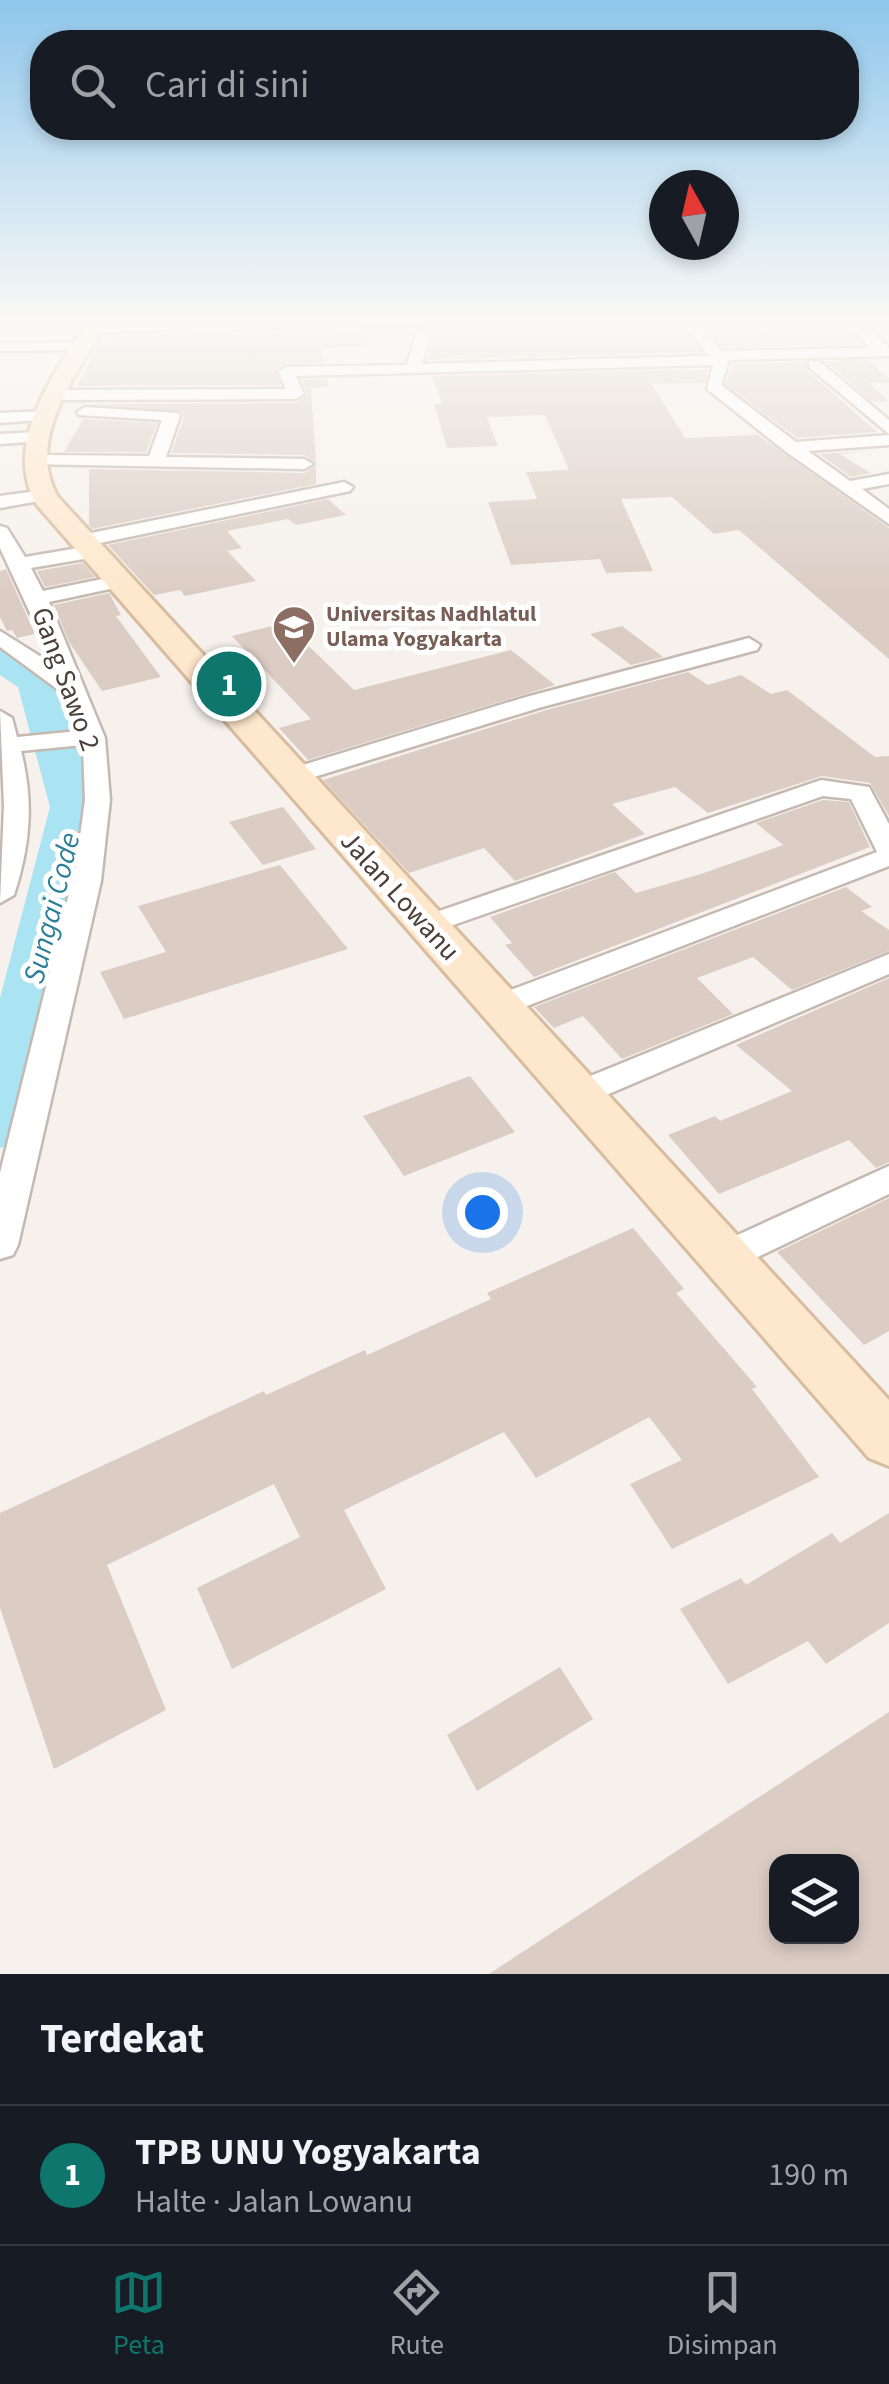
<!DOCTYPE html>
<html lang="id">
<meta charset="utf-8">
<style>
body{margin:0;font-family:"Source Sans 3",sans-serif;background:#20242c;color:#f1f3f6}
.controls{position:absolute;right:30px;bottom:30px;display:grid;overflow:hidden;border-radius:20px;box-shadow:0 5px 15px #0003}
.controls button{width:90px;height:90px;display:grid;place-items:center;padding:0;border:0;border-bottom:2px solid #363941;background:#171b24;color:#f1f3f6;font:50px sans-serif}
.compass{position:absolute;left:649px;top:170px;width:90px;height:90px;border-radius:50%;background:#171b24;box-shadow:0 5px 15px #0003;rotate:352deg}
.you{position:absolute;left:482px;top:1212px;width:35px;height:35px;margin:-25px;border:8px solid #fff;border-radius:50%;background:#1a73e8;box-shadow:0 0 0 15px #1a73e833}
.badge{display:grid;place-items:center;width:65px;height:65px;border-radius:50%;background:#0f766e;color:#fff;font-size:32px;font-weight:700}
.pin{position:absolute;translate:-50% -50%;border:5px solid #fff;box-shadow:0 2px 10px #0006}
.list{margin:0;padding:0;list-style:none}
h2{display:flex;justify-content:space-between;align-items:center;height:130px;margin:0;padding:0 40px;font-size:42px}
h2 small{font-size:32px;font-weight:400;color:#9ea1a6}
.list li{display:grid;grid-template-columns:65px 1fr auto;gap:30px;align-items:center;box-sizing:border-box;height:140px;padding:0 40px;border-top:2px solid #363941}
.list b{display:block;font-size:38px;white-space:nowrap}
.list p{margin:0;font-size:32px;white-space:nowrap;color:#9ea1a6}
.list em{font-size:32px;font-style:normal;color:#9ea1a6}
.icon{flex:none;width:55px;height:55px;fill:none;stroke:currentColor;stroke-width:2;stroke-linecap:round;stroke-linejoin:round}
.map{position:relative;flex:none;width:889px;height:1974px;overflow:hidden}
.search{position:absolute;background:#171b24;box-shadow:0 5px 15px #0003;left:30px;right:30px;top:30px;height:110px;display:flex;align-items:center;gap:25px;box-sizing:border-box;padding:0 35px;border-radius:40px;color:#9ea1a6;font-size:38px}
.sheet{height:270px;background:#171b24}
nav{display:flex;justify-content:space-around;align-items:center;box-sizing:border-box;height:140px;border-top:2px solid #363941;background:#171b24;font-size:28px;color:#9ea1a6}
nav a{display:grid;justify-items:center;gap:5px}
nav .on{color:#0f766e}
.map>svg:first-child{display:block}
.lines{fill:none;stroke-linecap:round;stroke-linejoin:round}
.river{fill:#aae3f1;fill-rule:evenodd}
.building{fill:#dbcdc4;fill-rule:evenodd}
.street-casing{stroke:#c5b9b1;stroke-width:5}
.secondary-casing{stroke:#d8bc9f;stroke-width:6}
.street{fill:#fff;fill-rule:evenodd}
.secondary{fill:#fee8cd;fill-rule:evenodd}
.labels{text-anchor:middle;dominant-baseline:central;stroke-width:10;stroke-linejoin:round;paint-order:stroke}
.far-education-label{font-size:22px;font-weight:bold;fill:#785e54;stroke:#fff;text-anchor:start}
.street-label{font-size:28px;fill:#4b4039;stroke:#fff}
.water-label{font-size:30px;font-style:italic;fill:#2b8097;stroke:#fff}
</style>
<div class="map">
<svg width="889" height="1974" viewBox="0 0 889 1974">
<rect width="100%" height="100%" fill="#f6f1ec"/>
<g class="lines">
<path class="river" d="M0,643C22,648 49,661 62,680L102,807L33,1124L24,1141L0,1148V998L50,807L18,687L0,675Z"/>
</g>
<g class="building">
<path d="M449,318L674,320L702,352L427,360L433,337Z"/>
<path d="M712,318H839L862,344L724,347L698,319Z"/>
<path d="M366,330L370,346L321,348L324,363H286L276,369L280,385L77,386L99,343H114L116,335Z"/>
<path d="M868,360L889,378V383H870L888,401L873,402L825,361Z"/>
<path d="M805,362L807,370L877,432L797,438L725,384L732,364Z"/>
<path d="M708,369L705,383L652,384L685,438L758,435L889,528V659L739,530L714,534L672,497L621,499L653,571L606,573L600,559L511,565L488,502L537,499L526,472L569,470L545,415L487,417L498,446L447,448L434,404L442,403L432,376Z"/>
<path d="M327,379L328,387L311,388L316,462L304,455L171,453L184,417L181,411L91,404L296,403L308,395L302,380Z"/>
<path d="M83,419L157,423L146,452H64Z"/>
<path d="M872,451L839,454L871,473L851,477L819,454Z"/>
<path d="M316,466V484L92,529L89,525V469L304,473Z"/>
<path d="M328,499L346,515L296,525L288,519L227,531L242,548L227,551L256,581L185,596L180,590L154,595L108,545Z"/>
<path d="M83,563L95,577L45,587L37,571Z"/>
<path d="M6,569L35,634L17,638L12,630L7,631L0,617V571Z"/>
<path d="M109,593L121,615L116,616L161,677L102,691L69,642L54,605Z"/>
<path d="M285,623L354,690L511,650L555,685L308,760L279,728L311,719L232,636Z"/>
<path d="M622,626L663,657L631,665L590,634Z"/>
<path d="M688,672L708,685L741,675L771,694L787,690L875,757L889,756V816L870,783L822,776L708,813L675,787L612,804L645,834L515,881L484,848L409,873L323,780L543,711Z"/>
<path d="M823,800L849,802L870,847L534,977L505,945L512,943L490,917L615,872L636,893L701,874L783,845L756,823Z"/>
<path d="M283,807L316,849L263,865L229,822Z"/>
<path d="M280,865L348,949L124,1019L100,972L166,952L138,906Z"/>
<path d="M846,887L872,907L861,911L889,930V951L792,990L753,957L697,978L733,1014L622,1059L583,1016L554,1028L534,1007Z"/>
<path d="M889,978V1162L876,1168L849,1140L719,1194L668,1135L715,1116L720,1121L792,1091L736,1045Z"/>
<path d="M470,1076L515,1132L404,1176L363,1116Z"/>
<path d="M889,1198V1331L864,1345L777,1252Z"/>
<path d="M633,1228L684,1289L676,1293L757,1387L752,1389L819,1477L672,1549L630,1484L682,1460L649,1417L536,1478L504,1432L344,1510L386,1589L232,1669L197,1588L300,1537L274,1484L107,1565L166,1710L54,1769L0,1608V1513L264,1391L266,1395L365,1350L367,1355L491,1299L487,1293Z"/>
<path d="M889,1513V1623L826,1664L808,1641L728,1684L680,1609L741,1578L746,1585L832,1533L840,1543Z"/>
<path d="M560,1667L593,1719L477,1791L447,1735Z"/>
<path d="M889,1712V1974H489ZM776,1862H852V1936H776Z"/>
</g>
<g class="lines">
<g class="street-casing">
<g id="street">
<path d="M349,318H445L430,335L422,364L710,356L677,318H692L722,351L870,348L843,318H858L889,348V356L729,360L721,385L796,442L889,435V445L808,451L850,481L889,474V484L862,489L889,509V524L785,451L707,389L713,365L296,376L304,394L296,399L54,400L46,395L54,390L286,389L278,372L286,367L407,365L416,334L424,325L94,332L87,328L94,324Z"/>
<path d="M0,343L83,342L90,346L83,350L0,351Z"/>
<path d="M809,361H819L889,420V434L809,367Z"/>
<path d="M85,407L178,413L180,416L166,457L304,459L313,464L304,469L29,464L26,460L35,455L149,456L162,420L79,415L77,412Z"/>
<path d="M45,411L53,416L51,419L0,423V413Z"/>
<path d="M38,432L46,437L44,441L0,444V434Z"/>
<path d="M344,482L353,487L350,491L81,547L71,541L81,535Z"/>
<path d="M44,490L53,495L50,499L0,508V496Z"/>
<path d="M0,526L7,528L25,557L90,546L100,552L90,558L31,568L43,591L117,576L127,582L124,586L49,602L105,738L110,800L101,881L18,1245L13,1255L0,1259V1173L76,865L85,800L83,745L21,751C34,802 30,846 14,895L0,903L4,806L0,711L12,718L17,737L79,731L64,694L0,647V631L54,665L0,548Z"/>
<path d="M749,638L760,645L757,650L542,707L301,781L292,783L280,776L283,771L526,697Z"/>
<path d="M821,780L869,787L889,824V866L509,1013H487L483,1006L487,999L877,852L851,799L823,796L436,931H416L412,925L416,919Z"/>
<path d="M889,954V974L590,1102L578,1106L566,1102L562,1094L566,1086Z"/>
<path d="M889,1166V1194L737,1267L724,1272L711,1267L706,1257L711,1247Z"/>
</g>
</g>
<g class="secondary-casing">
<path id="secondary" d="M90,318H110C81,368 23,438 58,497L889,1400V1466L869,1458L37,505C0,443 57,370 90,318Z"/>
</g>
<use href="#street" class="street"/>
<use href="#secondary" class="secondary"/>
</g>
<linearGradient id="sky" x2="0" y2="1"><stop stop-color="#8fc7ec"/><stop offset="0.54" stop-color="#fbf9f6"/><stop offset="1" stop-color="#fbf9f6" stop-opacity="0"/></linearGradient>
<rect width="889" height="594" fill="url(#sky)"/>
<defs>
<g id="university-pin" transform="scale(2.25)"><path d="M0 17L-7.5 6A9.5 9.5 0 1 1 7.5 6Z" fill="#8d6e63" stroke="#fff"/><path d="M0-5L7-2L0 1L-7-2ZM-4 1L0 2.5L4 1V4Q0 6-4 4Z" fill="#fff"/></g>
</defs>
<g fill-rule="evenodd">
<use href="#university-pin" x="294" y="627"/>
</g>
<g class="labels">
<g class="far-education-label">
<text x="326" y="614">Universitas Nadhlatul<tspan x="326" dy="25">Ulama Yogyakarta</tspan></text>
</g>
<g class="street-label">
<text transform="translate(66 679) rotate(70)">Gang Sawo 2</text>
<text transform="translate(400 896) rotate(48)">Jalan Lowanu</text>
</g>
<g class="water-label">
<text transform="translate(52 908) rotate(-76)">Sungai Code</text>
</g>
</g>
</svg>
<div class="controls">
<button><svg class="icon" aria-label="layers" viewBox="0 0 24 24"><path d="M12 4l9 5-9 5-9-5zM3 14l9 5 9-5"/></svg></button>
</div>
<svg class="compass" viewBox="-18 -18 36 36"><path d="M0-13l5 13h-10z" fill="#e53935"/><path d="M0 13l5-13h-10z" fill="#9ea1a6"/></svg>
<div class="you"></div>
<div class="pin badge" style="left:229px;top:684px">1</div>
<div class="search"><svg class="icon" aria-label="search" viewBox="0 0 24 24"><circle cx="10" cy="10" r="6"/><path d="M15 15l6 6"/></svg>Cari di sini</div>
</div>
<section class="sheet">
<h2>Terdekat<small></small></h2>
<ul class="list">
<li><span class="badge">1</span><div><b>TPB UNU Yogyakarta</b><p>Halte · Jalan Lowanu</p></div><em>190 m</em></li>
</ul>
</section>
<nav>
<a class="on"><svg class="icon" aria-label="map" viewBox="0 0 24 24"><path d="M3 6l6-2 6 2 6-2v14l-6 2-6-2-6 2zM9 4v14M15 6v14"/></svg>Peta</a>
<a><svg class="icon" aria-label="directions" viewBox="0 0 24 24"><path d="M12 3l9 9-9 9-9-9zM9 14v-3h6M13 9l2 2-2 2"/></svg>Rute</a>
<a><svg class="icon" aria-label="saved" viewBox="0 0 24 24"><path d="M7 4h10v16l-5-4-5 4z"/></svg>Disimpan</a>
</nav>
